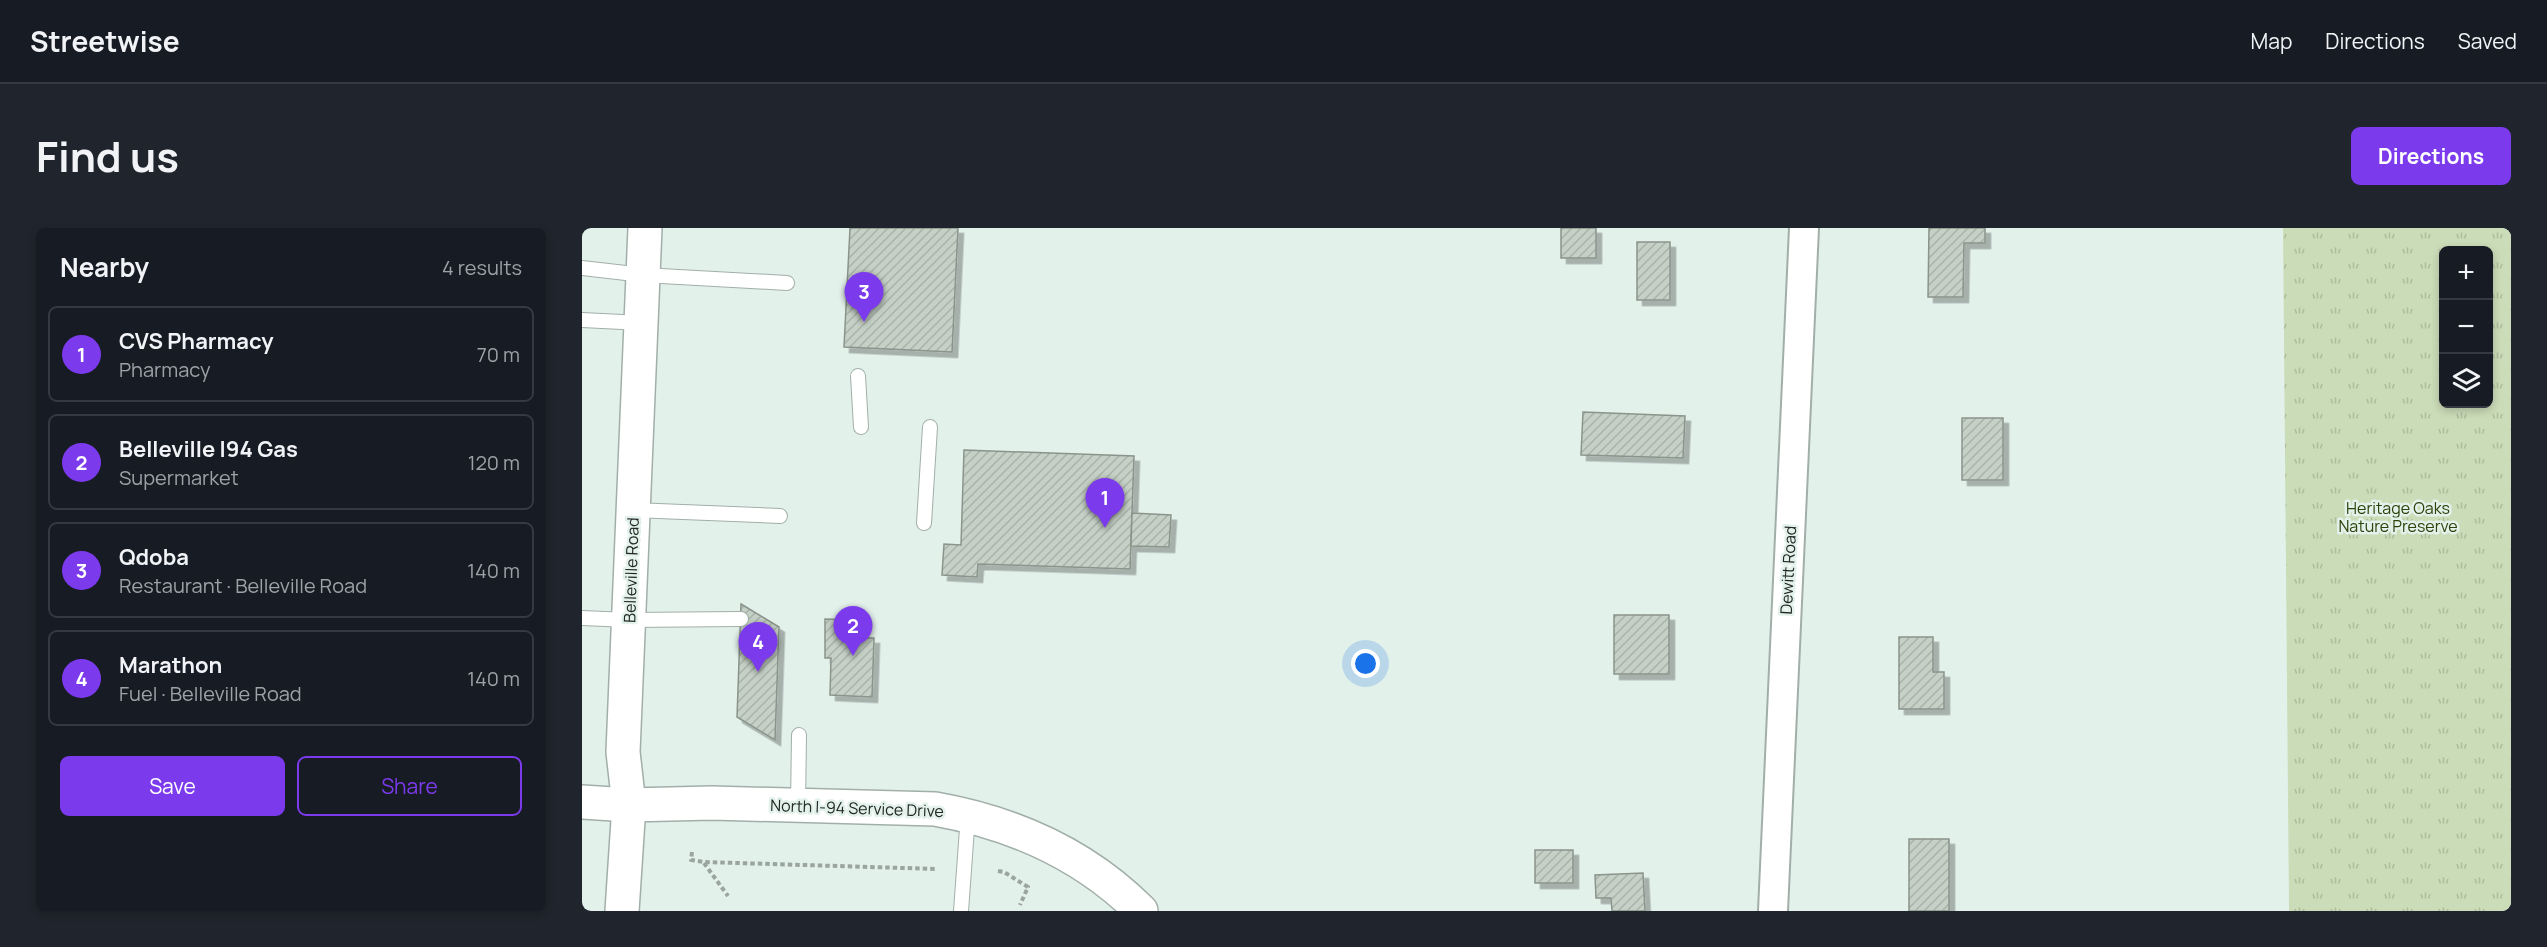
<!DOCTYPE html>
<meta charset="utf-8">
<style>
body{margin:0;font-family:Manrope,sans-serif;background:#20242c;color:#f1f3f6}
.controls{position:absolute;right:18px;top:18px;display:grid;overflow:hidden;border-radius:9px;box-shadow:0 3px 9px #0003}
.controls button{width:54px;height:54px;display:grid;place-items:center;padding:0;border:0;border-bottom:2px solid #363941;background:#171b24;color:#f1f3f6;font:30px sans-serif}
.you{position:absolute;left:784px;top:436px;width:21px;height:21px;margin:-15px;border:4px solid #fff;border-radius:50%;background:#1a73e8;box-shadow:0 0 0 9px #1a73e833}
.badge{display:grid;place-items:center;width:39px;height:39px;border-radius:50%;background:#7c3aed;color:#fff;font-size:20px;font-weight:700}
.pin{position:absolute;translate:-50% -50px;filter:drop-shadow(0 2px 3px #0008)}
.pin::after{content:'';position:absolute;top:32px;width:21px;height:18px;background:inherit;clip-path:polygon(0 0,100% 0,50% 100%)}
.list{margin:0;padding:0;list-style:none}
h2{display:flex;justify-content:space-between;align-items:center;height:78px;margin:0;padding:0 24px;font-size:26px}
h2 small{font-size:20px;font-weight:400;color:#9ea1a6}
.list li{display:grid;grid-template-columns:39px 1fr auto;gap:18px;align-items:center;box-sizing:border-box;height:96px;margin:0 12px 12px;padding:0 12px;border:2px solid #363941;border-radius:9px}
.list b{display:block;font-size:22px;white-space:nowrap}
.list p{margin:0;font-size:20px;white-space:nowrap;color:#9ea1a6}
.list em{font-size:20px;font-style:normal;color:#9ea1a6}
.actions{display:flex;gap:12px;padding:18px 24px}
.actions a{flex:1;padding:14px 0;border:2px solid #7c3aed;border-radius:9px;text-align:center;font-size:21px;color:#7c3aed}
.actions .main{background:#7c3aed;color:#fff}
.icon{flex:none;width:33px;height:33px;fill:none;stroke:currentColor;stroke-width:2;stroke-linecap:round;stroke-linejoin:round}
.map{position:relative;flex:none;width:1929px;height:683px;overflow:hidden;border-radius:9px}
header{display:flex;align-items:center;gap:36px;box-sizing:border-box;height:84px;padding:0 30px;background:#171b24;border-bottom:2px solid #363941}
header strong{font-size:28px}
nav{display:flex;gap:33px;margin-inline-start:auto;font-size:21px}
.intro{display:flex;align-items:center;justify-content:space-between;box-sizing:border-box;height:144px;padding:0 36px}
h1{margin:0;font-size:42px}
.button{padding:15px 27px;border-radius:9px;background:#7c3aed;color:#fff;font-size:21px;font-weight:700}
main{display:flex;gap:36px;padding:0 36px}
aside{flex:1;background:#171b24;border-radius:9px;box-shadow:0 3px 9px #0003}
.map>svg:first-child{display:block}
.park{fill:url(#park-tufts);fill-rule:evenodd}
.building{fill:url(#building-hatch);stroke:#8a948b;stroke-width:1.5;filter:url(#shadow)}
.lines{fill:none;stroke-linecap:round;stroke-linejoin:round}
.lane-casing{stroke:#a2afa9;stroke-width:16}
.street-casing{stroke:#a2afa9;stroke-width:32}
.secondary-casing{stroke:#a2afa9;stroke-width:36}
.path{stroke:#9aa4a0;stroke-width:4;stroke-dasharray:4.5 3;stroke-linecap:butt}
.lane{stroke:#fff;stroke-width:14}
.street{stroke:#fff;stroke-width:28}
.secondary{stroke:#fff;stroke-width:33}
.labels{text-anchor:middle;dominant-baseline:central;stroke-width:5;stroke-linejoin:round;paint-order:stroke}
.park-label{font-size:16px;fill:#2d4209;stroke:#e3f1eb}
.street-label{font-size:16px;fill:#222725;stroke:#e3f1eb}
</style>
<header>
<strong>Streetwise</strong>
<nav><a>Map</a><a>Directions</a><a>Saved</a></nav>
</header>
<div class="intro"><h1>Find us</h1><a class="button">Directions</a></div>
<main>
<aside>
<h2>Nearby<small>4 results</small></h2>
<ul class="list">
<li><span class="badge">1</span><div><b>CVS Pharmacy</b><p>Pharmacy</p></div><em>70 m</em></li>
<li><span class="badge">2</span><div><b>Belleville I94 Gas</b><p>Supermarket</p></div><em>120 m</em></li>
<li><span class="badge">3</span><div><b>Qdoba</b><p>Restaurant · Belleville Road</p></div><em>140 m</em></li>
<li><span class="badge">4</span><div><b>Marathon</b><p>Fuel · Belleville Road</p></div><em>140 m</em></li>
</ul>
<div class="actions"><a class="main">Save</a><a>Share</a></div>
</aside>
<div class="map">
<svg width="1929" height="683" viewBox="0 0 1929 683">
<defs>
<pattern id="park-tufts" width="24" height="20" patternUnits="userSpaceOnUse" patternTransform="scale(1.5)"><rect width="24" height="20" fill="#cbdcb8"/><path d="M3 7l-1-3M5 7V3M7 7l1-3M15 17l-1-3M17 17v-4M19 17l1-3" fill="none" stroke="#aebd9e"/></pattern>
<pattern id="building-hatch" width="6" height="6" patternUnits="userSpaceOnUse" patternTransform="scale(1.5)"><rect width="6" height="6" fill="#c5d0c6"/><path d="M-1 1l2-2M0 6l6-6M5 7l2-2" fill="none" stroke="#a9b3aa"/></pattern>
<filter id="shadow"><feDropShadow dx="5.5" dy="5.5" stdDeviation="0" flood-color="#0004"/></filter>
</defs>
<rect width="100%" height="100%" fill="#e3f1eb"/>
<path class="park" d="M1701,0H1929V683H1707ZM1862,22H1906V176H1862Z"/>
<g class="building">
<path d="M268,0H376L370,124L262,119Z"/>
<rect x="979" y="0" width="35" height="30"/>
<path d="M1347,0H1403V15H1382L1381,69H1346Z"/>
<rect x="1055" y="14" width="33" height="58"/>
<path d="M1001,184L1103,188L1101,230L999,227Z"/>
<rect x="1380" y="190" width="41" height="62"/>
<path d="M382,222L552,228L548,341L396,336L395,349L360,347L362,316L379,317Z"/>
<path d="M550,285L589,287L587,319L549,318Z"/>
<path d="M159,376L197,399L193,512L155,489Z"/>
<rect x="1032" y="387" width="55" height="59"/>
<path d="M243,391L274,392L273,410H292L290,469L248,467L249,430H243Z"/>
<path d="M1317,409H1351V444H1362V481H1317Z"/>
<rect x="1327" y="611" width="40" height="72"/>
<rect x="953" y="622" width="38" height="33"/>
<path d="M1061,645L1063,683H1030L1029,670H1014L1013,647Z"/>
</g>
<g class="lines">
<g class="lane-casing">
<g id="lane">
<path d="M0,40L61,47L205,55"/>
<path d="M0,92L60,95"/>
<path d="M276,148L279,199"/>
<path d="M51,282L198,288"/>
<path d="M342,295L348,199"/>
<path d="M0,390L47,392L159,391"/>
<path d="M216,578L217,507"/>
<path d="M379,683L386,587"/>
</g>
</g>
<g class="street-casing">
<path id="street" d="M1191,683L1222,0"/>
</g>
<g class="secondary-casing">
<g id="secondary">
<path d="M0,574L47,577L130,575L353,581C432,595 502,626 559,683"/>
<path d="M40,683L47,577L41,524L63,0"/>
</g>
</g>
<g class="path">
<path d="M110,624L109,632L122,634L355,641"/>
<path d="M122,635L146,668"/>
<path d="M416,643L422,644L446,659L438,677"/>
</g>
<use href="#lane" class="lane"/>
<use href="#street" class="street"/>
<use href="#secondary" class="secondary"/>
</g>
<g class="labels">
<g class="park-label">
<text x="1816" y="280">Heritage Oaks<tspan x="1816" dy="18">Nature Preserve</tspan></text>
</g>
<g class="street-label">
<text transform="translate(49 342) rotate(-88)">Belleville Road</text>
<text transform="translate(1206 342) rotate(-87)">Dewitt Road</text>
<text transform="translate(275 580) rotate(2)">North I-94 Service Drive</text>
</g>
</g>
</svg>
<div class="controls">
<button>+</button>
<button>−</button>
<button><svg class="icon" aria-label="layers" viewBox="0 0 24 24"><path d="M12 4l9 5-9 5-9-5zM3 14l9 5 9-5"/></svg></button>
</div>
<div class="you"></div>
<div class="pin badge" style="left:523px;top:300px">1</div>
<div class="pin badge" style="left:271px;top:428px">2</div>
<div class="pin badge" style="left:282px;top:94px">3</div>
<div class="pin badge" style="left:176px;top:444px">4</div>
</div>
</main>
